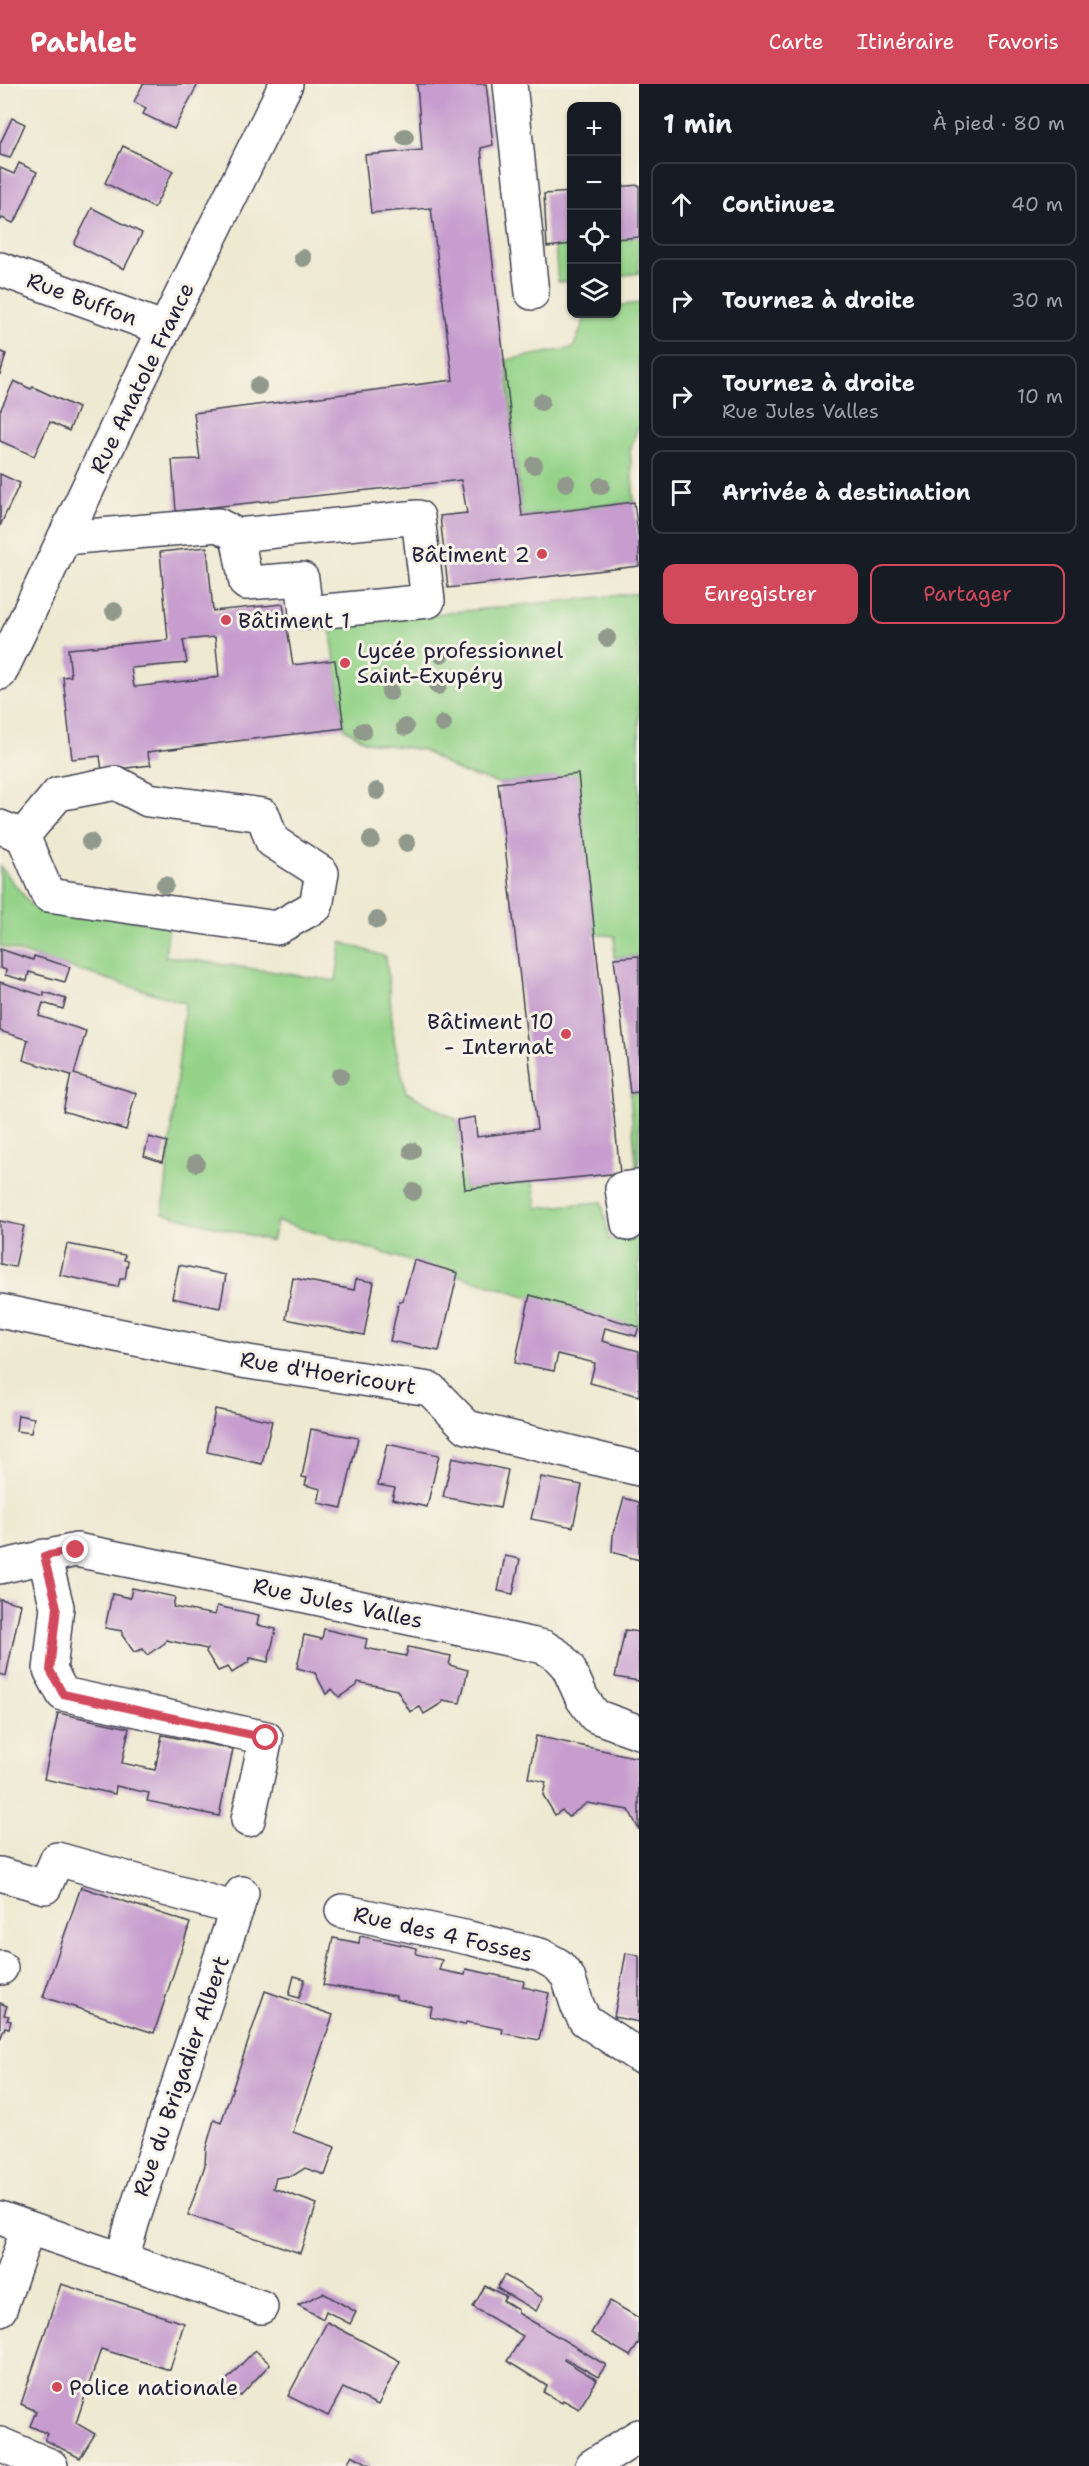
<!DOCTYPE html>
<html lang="fr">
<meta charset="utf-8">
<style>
body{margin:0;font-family:"Shantell Sans",sans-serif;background:#20242c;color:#f1f3f6}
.controls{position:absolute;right:18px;top:18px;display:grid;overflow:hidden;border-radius:12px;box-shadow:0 2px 4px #0004}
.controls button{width:54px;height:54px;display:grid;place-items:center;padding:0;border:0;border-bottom:2px solid #363941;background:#171b24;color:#f1f3f6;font:30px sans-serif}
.stop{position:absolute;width:18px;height:18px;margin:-14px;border:4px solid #d1495b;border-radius:50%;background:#fff}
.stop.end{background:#d1495b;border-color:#fff;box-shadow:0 2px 6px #0008}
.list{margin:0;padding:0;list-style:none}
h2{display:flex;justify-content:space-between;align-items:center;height:78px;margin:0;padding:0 24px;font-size:26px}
h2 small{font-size:20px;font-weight:400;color:#9ea1a6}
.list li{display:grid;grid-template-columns:39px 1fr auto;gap:18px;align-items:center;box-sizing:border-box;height:84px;margin:0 12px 12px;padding:0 12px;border:2px solid #363941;border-radius:12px}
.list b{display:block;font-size:22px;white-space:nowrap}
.list p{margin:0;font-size:20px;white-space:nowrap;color:#9ea1a6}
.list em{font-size:20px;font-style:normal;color:#9ea1a6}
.actions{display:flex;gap:12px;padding:18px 24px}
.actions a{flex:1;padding:14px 0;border:2px solid #d1495b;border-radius:12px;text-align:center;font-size:21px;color:#d1495b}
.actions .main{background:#d1495b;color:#fff}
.icon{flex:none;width:33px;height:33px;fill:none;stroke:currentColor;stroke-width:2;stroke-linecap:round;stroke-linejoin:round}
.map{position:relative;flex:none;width:639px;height:2382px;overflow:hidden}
header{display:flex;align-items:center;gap:36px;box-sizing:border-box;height:84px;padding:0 30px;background:#d1495b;color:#fff}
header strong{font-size:28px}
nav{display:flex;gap:33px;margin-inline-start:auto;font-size:21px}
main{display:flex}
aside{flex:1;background:#171b24}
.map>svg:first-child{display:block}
.green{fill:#95d389;stroke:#5c7a62;stroke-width:1.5}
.building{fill:#c69dce;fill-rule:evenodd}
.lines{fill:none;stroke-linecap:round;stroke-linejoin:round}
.minor-casing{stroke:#414052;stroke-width:36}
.minor{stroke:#fff;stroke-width:33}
.tree{fill:#90998b}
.route{stroke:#d1495b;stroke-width:8}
.poi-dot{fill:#d1495b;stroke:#f7f3e8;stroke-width:2}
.labels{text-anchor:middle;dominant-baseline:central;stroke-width:6;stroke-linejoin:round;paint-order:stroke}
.street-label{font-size:22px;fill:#22223b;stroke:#f7f3e8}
.poi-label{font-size:22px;fill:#22223b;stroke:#f7f3e8;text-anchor:start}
</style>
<header>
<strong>Pathlet</strong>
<nav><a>Carte</a><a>Itinéraire</a><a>Favoris</a></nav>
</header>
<main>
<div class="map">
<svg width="639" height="2382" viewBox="0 0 639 2382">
<rect width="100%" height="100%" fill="#f7f3e8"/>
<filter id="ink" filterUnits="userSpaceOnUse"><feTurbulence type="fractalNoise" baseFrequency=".0167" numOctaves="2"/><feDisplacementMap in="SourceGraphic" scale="12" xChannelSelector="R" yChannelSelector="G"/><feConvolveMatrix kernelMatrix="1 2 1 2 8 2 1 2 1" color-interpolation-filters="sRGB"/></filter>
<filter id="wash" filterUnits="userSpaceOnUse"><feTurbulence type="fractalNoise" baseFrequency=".008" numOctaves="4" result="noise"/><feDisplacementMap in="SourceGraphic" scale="24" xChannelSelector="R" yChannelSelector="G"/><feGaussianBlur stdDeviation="1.35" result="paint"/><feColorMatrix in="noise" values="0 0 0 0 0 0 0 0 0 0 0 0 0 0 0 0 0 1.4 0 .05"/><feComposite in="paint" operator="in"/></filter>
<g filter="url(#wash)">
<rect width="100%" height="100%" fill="#eee9d1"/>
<g class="green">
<path d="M639,153V189L617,192L616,155Z"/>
<path d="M571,160V197L558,198L555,162Z"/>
<path d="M639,219V340L630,366L634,418L522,432L506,276L573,264L587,230H616L617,222Z"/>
<path d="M639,509V872L614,874L615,852L595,850L577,691L498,699L460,688L422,666L366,658L344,644L330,541Z"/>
<path d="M0,782L31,821L169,841L165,872L336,897L341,858L386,873L394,956L406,1008L457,1036L465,1105L533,1098L537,1124L602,1118L609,1156L639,1153V1246L277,1137L272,1157L163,1129L185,919L0,862Z"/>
<path d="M639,1008V1091H637L630,1009Z"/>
</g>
<g id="blocks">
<g class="building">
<path d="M143,0H198L174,45L143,30L146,24L134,18Z"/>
<path d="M417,0H486L493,61L481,64L486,119L522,432L634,418L639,457V482L448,504L440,432L467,429L461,396L176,427L172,376L200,375L194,329L453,296L431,124L371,129L365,71L422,66Z"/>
<path d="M12,34L25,40L10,74L0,71V60Z"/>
<path d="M123,62L173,87L154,124L105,99Z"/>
<path d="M19,79L37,88L17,134L13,139L2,134L0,137V84L14,90Z"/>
<path d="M639,101V153L616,155V103Z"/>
<path d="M572,108V160L547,163L544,110Z"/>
<path d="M92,124L142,149L124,185L74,160Z"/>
<path d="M0,267L6,270L0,291Z"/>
<path d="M14,297L31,305L33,303L78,324L69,347L50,338L34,372L0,357V327Z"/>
<path d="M0,390L20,399L0,442Z"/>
<path d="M207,463L213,527L283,520L293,581L335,576L344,644L147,668L151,681L102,687L100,672L72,675L63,593L71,592L68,565L168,556L160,468ZM215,553L219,593L134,603L131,584L187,579L183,556Z"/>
<path d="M578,690L620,1089L465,1105L457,1036L475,1033L477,1053L537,1045L498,699Z"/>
<path d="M0,865L33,876L34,872L70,883L65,898L29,888L27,897L5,891L6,886L0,884Z"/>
<path d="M639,872V1008L630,1009L614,874Z"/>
<path d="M0,898L44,912V908L66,915L63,925L43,919L39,932L86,947L74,990L136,1009L126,1046L63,1027L71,991L23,976L28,956L0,947Z"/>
<path d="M149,1053L167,1058L162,1078L144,1072Z"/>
<path d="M0,1137L24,1142L15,1183L0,1180Z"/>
<path d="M67,1160L125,1171L124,1176L128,1177L125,1195H120L118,1203L60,1191Z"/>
<path d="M414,1176L458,1189L439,1267L390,1257L399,1217H403Z"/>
<path d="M179,1181L226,1191L220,1224L172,1214Z"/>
<path d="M293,1194L354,1206L356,1195L374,1198L364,1251L286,1235Z"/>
<path d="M530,1211L639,1243L636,1252L605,1244L602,1257L639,1267V1312L590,1299L595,1279L558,1270L554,1287L515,1279Z"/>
<path d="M215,1325L272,1337L262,1380L207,1368Z"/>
<path d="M18,1331L34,1334L31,1349L16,1347Z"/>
<path d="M311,1345L358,1354L342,1424L318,1419L321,1405L305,1401L307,1394L302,1393Z"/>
<path d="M387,1360L439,1371L427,1423L392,1415L395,1404L378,1401Z"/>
<path d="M452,1374L508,1386L500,1424L443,1413Z"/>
<path d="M541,1393L582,1401L573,1443L531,1435Z"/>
<path d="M624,1414L639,1418V1476L612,1468L613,1451Z"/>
<path d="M505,1472L520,1475L513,1510L498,1507Z"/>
<path d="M132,1504L175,1513L173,1523L215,1531L217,1522L259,1531L257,1541L276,1545L268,1578L250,1574L249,1578L232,1589L228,1583L218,1587L206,1568L207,1565L166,1556L165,1559L147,1571L143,1565L134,1568L122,1551V1547L105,1544L112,1510L130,1514Z"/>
<path d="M0,1515L21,1520L6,1592L0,1590Z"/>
<path d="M324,1545L367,1555L365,1564L406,1572L408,1563L451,1572L449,1581L468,1586L460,1619L442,1616V1619L424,1630L420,1623L410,1628L397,1606L358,1598L357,1601L339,1613L332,1605L326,1610L315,1589L297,1584L304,1551L322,1555Z"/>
<path d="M625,1546L639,1548V1597L615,1593Z"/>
<path d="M58,1629L129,1644L122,1679L155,1686L162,1651L233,1665L219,1732L147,1717L149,1709L116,1702L115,1710L44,1695Z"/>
<path d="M536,1652L639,1674V1746L629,1726L587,1719L568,1733L562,1726L555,1731L543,1711L546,1698L528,1694Z"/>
<path d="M81,1803L190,1839L154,1949L43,1913Z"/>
<path d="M360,1852L417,1864L416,1870L442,1876L439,1886L465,1891L466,1885L514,1895L524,1897L523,1903L549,1909L539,1956L502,1949L503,1945L466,1938L465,1941L430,1933L432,1923L396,1915V1912L323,1901L333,1854L359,1859Z"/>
<path d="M626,1869L639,1872V1938L614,1933Z"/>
<path d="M294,1892L305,1895L299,1914L289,1911Z"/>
<path d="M265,1907L333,1931L293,2048L335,2063L325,2091L305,2084L294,2091L276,2094L273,2104L317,2120L300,2169L188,2131L205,2081L206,2064L214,2036L221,2039Z"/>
<path d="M0,1919L7,1922L4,1931L9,1932L7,1936L11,1937L9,1944L5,1943L0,1956Z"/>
<path d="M504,2191L543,2214L536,2227L497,2204Z"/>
<path d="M61,2200L184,2239L170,2286L101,2265L76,2339L95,2350L80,2374L45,2356L48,2350L30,2342L36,2327L21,2320Z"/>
<path d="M485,2202L506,2212L503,2217L518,2226V2229L606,2281L598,2293L565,2274L564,2276L597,2296L579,2325L563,2316L562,2319L543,2308L547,2302L507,2277L523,2252L473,2223Z"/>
<path d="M323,2209L356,2228L350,2240L326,2227L323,2235L298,2221Z"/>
<path d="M610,2217L639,2234V2259L630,2272L591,2249Z"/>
<path d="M327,2238L400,2277L378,2321L343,2304L328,2332L288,2312Z"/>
<path d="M255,2266L270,2280L240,2312L221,2302Z"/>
<path d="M352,2371L372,2382H346Z"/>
</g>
</g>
</g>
<g filter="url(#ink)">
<use href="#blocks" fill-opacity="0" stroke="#414052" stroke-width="1.5"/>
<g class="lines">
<g class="minor-casing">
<g id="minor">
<path d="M510,0L532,209"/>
<path d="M0,185L165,245"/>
<path d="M64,454L218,441L237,451L418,433L428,517L306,529L302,495L246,499L237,451"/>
<path d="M0,589L136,303L286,0"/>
<path d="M0,743L23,752L48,811L277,844L316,822L322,789L272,757L263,731L148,716L116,699L58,710L23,752"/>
<path d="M628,1140L622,1105L639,1103"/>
<path d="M0,1227L248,1278L430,1305L467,1343L639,1385"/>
<path d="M44,1472L57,1523L50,1586L63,1610L266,1654L248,1736"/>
<path d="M0,1483L76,1466L297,1510L544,1563L557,1571L568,1583L582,1614L595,1632L639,1648"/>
<path d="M0,1790L45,1803L57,1775L237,1825"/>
<path d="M342,1827L469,1854L540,1871L558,1881L568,1893L578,1923L585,1936L639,1972"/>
<path d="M0,1884H1"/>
<path d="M0,2134L261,2223"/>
<path d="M122,2175L133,2136L242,1809"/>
<path d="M0,2225L28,2144"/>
<path d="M0,2360L51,2382"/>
<path d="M592,2382L639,2352"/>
</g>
</g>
<use href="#minor" class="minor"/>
</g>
<g class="tree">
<circle cx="405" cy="53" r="9"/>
<circle cx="303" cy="174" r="9"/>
<circle cx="258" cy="302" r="9"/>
<circle cx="541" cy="318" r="9"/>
<circle cx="534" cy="381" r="9"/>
<circle cx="566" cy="399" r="9"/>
<circle cx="601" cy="402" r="9"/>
<circle cx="114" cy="527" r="9"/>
<circle cx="607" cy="554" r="9"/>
<circle cx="441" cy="570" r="9"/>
<circle cx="438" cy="602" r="9"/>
<circle cx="390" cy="608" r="9"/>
<circle cx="443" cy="640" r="9"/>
<circle cx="405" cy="643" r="9"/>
<circle cx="363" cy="647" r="9"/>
<circle cx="377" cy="707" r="9"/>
<circle cx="371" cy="756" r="9"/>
<circle cx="90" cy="758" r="9"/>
<circle cx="407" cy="759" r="9"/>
<circle cx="165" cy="801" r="9"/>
<circle cx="377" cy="836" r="9"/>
<circle cx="340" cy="992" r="9"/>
<circle cx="412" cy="1067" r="9"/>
<circle cx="196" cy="1079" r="9"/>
<circle cx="413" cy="1108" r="9"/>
</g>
</g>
<g class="lines" filter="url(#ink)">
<path class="route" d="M76,1466L44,1472L57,1523L50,1586L63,1610L266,1654"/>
</g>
<g class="poi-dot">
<circle cx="542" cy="470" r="6"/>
<circle cx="226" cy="536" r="6"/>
<circle cx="345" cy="579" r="6"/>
<circle cx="566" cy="950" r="6"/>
<circle cx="57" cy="2303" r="6"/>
</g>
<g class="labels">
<g class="street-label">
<text transform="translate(82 215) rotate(20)">Rue Buffon</text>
<text transform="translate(142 294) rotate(-64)">Rue Anatole France</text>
<text transform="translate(328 1289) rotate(9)">Rue d'Hoericourt</text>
<text transform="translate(338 1519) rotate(12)">Rue Jules Valles</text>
<text transform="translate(443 1850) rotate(13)">Rue des 4 Fosses</text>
<text transform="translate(181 1992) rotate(-71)">Rue du Brigadier Albert</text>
</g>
<g class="poi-label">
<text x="530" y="470" text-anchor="end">Bâtiment 2</text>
<text x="238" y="536">Bâtiment 1</text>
<text x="357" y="566">Lycée professionnel<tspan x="357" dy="25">Saint-Exupéry</tspan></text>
<text x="554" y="937" text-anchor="end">Bâtiment 10<tspan x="554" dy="25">- Internat</tspan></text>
<text x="69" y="2303">Police nationale</text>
</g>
</g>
</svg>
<div class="controls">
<button>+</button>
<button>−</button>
<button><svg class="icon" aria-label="locate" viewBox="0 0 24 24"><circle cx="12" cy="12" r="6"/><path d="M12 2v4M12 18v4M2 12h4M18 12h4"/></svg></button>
<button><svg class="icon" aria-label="layers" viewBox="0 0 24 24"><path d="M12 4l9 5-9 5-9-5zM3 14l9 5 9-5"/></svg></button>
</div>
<div class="stop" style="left:266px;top:1654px"></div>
<div class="stop end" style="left:76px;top:1466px"></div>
</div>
<aside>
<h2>1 min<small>À pied · 80 m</small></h2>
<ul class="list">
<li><svg class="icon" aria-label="ahead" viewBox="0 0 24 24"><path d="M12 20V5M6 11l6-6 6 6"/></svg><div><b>Continuez</b></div><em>40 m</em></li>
<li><svg class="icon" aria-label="right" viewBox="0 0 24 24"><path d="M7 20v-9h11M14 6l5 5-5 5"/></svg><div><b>Tournez à droite</b></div><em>30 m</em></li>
<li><svg class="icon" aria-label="right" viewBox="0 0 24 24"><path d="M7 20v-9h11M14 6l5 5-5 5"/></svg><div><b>Tournez à droite</b><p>Rue Jules Valles</p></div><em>10 m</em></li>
<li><svg class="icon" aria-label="arrive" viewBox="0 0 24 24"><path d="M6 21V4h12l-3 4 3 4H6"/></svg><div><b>Arrivée à destination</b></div></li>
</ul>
<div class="actions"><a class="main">Enregistrer</a><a>Partager</a></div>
</aside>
</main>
